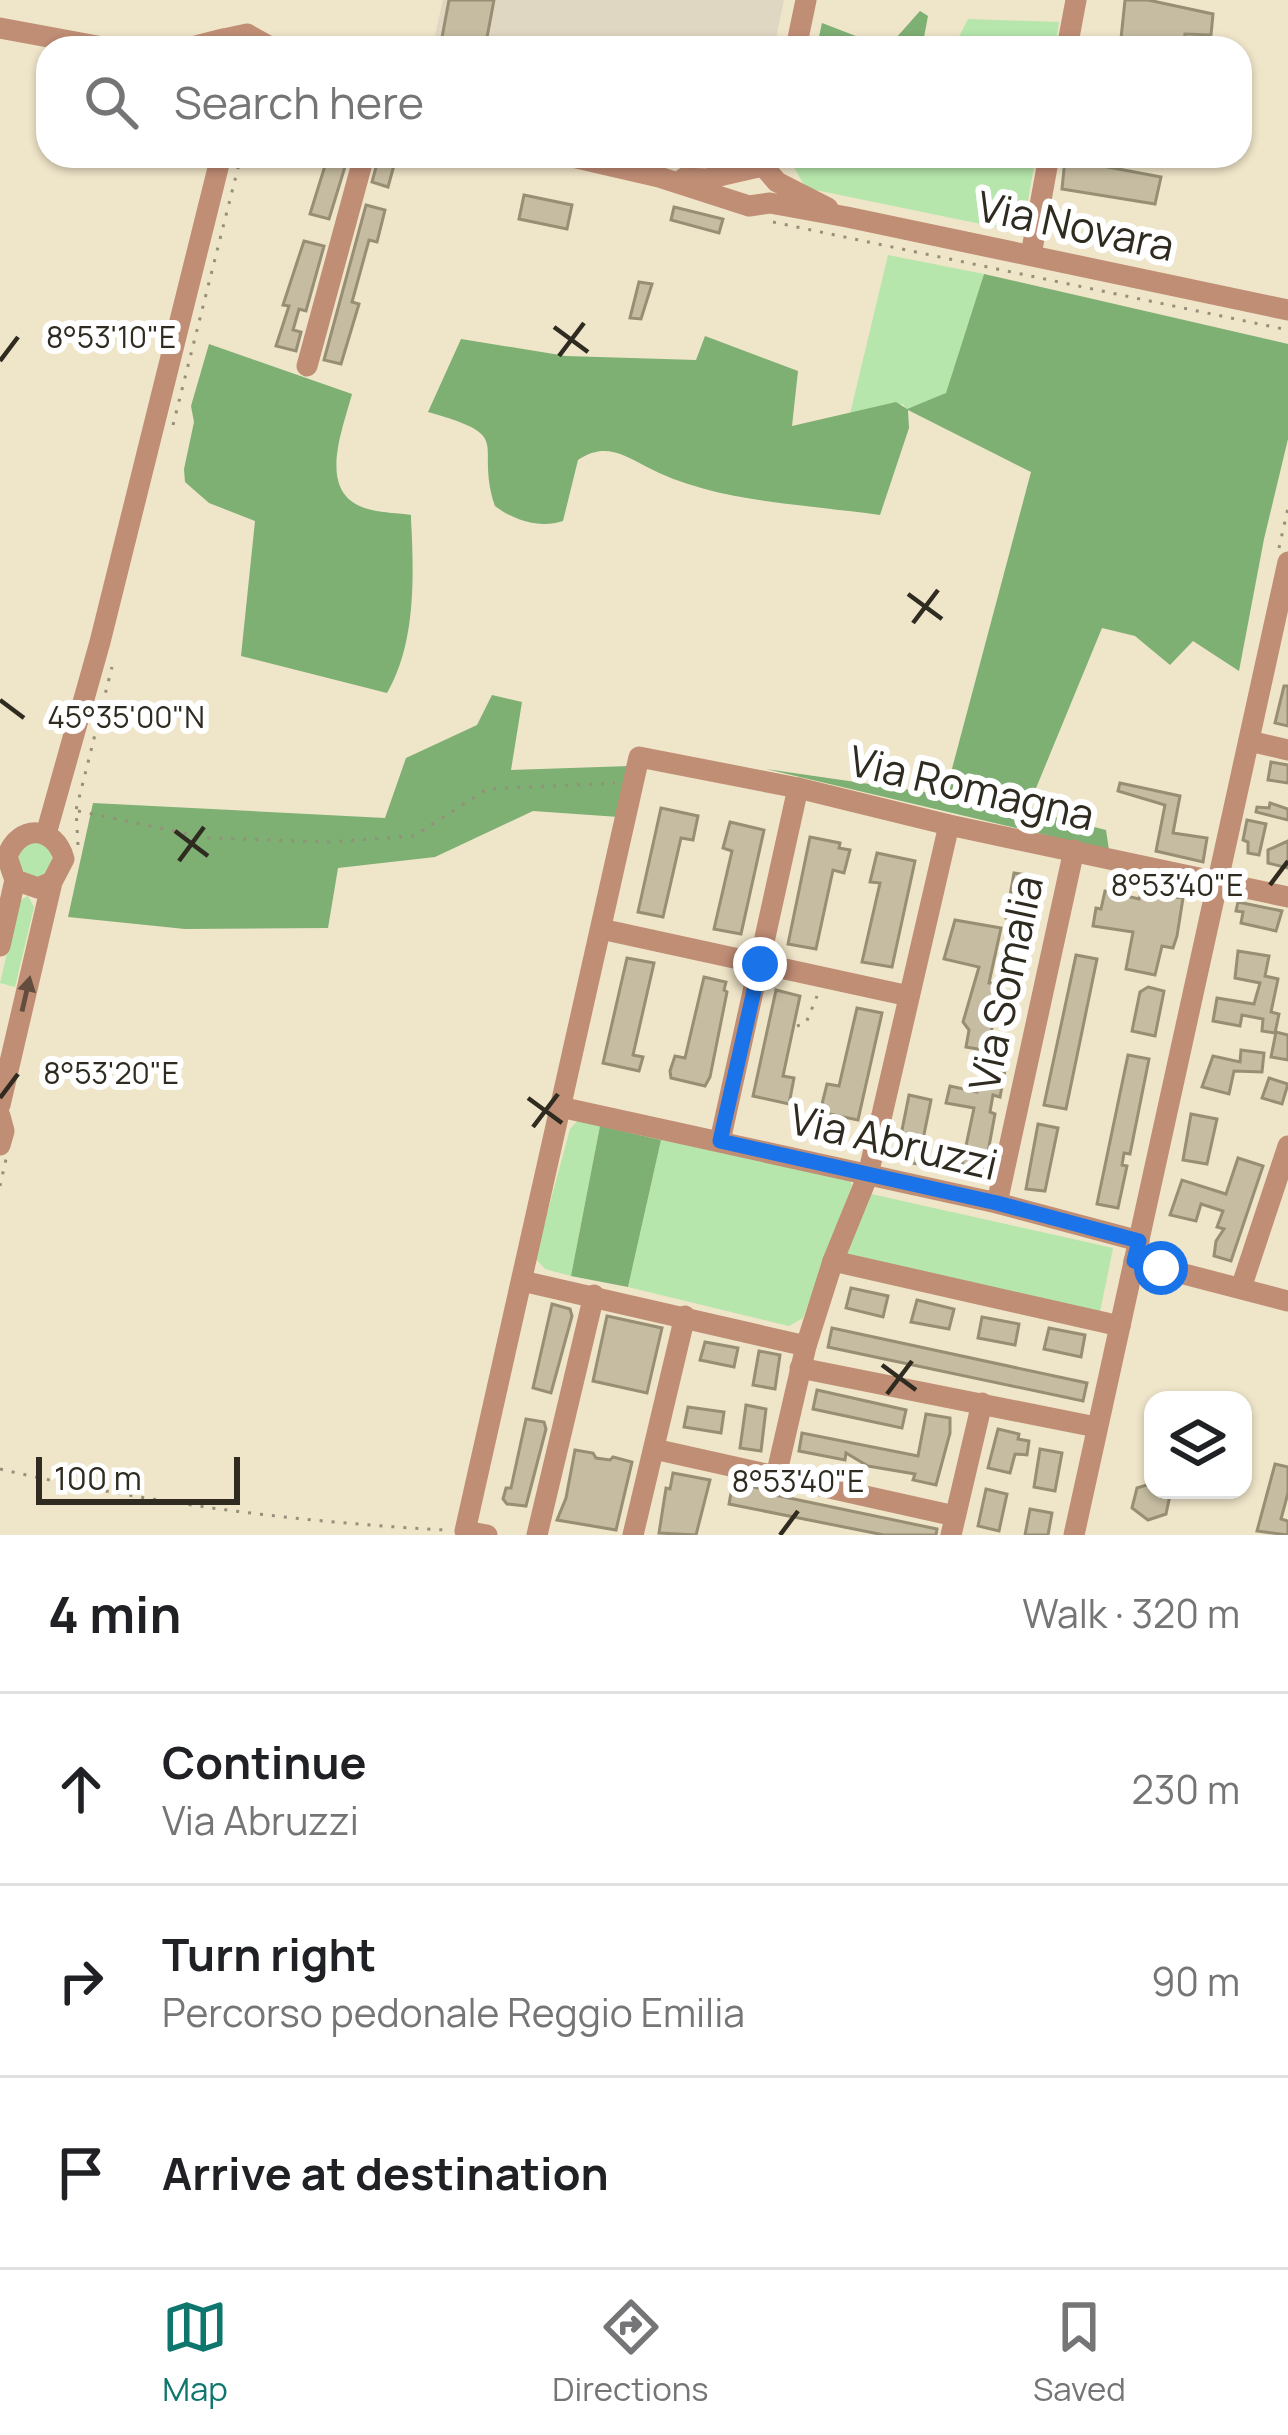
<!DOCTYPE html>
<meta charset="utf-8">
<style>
body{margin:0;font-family:Manrope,sans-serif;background:#f6f6f6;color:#202124}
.controls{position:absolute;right:36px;bottom:36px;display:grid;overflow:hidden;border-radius:24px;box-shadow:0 3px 9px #0004}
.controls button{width:108px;height:108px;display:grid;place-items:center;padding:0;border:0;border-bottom:3px solid #e0e0e0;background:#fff;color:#202124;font:60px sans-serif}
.scale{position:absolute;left:36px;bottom:30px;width:204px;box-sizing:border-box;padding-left:12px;border:6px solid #2f2b20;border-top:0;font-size:33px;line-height:42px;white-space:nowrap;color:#2f2b20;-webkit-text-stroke:9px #fff;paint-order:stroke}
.stop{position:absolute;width:36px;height:36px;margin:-27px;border:9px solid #1a73e8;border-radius:50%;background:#fff}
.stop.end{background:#1a73e8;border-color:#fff;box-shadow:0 3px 12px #0008}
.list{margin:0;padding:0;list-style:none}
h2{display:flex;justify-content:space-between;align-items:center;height:156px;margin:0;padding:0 48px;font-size:51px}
h2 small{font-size:39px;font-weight:400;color:#757577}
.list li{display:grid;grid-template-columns:78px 1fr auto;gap:36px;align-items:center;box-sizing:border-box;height:192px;padding:0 48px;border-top:3px solid #e0e0e0}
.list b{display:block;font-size:45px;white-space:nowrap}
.list p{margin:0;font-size:39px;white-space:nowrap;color:#757577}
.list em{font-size:39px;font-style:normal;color:#757577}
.icon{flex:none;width:66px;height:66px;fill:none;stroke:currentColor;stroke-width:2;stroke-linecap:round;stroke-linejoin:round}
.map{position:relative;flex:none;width:1288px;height:1535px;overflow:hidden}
.search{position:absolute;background:#fff;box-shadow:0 3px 9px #0004;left:36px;right:36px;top:36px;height:132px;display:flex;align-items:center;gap:30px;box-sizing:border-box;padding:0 42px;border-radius:36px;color:#757577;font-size:45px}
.sheet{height:732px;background:#fff}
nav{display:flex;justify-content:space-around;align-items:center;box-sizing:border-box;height:168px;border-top:3px solid #e0e0e0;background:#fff;font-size:33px;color:#757577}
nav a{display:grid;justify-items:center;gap:6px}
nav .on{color:#0f766e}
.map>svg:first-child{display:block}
.industrial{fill:#e0d7c3}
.green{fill:#b6e6ab}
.forest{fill:#7eaf73}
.building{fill:#c6bca1;stroke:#978e74;stroke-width:3}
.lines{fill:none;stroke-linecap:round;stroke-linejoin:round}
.path{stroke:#968f7b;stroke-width:3;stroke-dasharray:3 9;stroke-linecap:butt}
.minor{stroke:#c08d75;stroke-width:21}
.oneway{fill:#624d3e}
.route{stroke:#1a73e8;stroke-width:15}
.ticks{fill:none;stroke:#2f2b20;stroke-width:4.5}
.labels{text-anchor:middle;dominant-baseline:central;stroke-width:12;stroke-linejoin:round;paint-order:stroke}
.street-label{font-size:42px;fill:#2f2b20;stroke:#fff}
.ticks-label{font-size:30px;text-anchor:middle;fill:#2f2b20;stroke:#fff;stroke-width:12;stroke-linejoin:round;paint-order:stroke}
</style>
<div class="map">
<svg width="1288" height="1535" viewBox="0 0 1288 1535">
<rect width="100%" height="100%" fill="#efe5c9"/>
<path class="industrial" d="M443,0H784L774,48H432Z"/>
<g class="green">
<path d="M968,19L1059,22L1055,48H953Z"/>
<path d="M787,156H1036L1024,222L1010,230L806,188Z"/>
<path d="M888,255L984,274L946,394L906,409L903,404L850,414Z"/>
<circle cx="35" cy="860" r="17"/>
<path d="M28,896L34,907L15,987L0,983L19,901Z"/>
<path d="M578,1120L600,1126L571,1276L545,1269L535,1258L570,1129Z"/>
<path d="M661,1140L849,1179L852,1185L803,1318L789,1326L628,1287Z"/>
<path d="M871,1194L1113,1248L1100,1312L846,1255Z"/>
</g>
<g class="forest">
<path d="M920,11L928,16L922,48H840L818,41L822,23L887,48Z"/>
<path d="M984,274L1288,344V439L1264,539L1239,671L1193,641L1170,665L1135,636L1102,628L1027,810L1106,830L1109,850L766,769L945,795L1031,472L908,410L909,428L880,515C804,504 714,503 645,466C621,453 603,443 578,460L563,521C540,529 513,520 495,506C474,441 517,437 428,412L461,339L566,356L696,360L705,336L798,371L792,426L896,402L907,409L946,393Z"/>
<path d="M209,344L352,394C342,432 314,498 372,510C384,513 398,513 411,515V519C414,576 416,643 387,693L241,656L255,521L209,503L185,482L184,469L194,422L191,406Z"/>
<path d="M492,695L522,702L511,770L630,766L619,817L533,811L435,857L338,868L328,928L185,929L68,917L93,803L385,818L406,758L477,725Z"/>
<path d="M600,1126L661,1140L628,1287L571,1276Z"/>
</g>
<g class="building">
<path d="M449,0H494L485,48H440Z"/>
<path d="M1125,0H1148L1213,14L1211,35L1185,34L1184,48H1120Z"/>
<path d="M328,156L348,157L329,219L310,214Z"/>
<path d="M379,156L396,158L388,187L372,182Z"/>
<path d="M1065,159L1161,177L1155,204L1062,189Z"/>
<path d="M524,195L572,205L567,229L519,219Z"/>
<path d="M366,205L385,210L377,242L369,240L352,302L359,304L341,364L324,360Z"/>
<path d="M674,207L723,219L719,233L671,220Z"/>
<path d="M304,241L324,246L306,311L299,309L293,330L301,332L296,351L276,346L289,306L283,305Z"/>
<path d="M639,282L652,284L641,319L630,318Z"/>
<path d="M1284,686H1288V726L1275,723Z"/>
<path d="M1271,762L1288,765V783L1268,780Z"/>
<path d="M1120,783L1180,796L1173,833L1207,838L1203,862L1156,851L1165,805L1118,791Z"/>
<path d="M1270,803L1288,809V820L1256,812L1257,807L1269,808Z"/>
<path d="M661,808L698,816L693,840L681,838L663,917L638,912Z"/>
<path d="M1247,820L1266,824L1259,855L1248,853V842L1243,840Z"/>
<path d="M730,822L764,830L741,934L714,929L732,851L723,848Z"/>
<path d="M810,837L840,843L839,848L850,850L844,873L833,870L816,949L788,944Z"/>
<path d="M1288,841V868L1268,863V850Z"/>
<path d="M877,853L915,861L892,967L862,962L880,883L870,882Z"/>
<path d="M1014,873L1040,877L1031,923L1006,918Z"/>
<path d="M1105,891L1139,899L1141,893L1183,898L1177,936L1173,948L1162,946L1155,975L1126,969L1133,932L1093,926L1096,908L1101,909Z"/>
<path d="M1238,902L1282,911L1276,931L1241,923L1243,912L1236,911Z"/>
<path d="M955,920L1001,928L989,983L1000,984L991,1033L1000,1035L995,1052L966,1047L969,1030L963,1022L979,967L944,959Z"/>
<path d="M1238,951L1269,956L1265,976L1278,979L1271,1012L1279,1014L1275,1033L1262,1031L1263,1019L1242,1015L1240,1026L1213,1021L1217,998L1254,1004L1260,983L1235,978Z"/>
<path d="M1076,955L1097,959L1066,1109L1044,1105Z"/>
<path d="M627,958L654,963L633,1055L643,1057L639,1071L603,1063Z"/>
<path d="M704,977L726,982L724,990L727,992L710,1077L705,1086L671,1078L670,1071L675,1056L685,1058Z"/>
<path d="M1148,987L1164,991L1155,1036L1132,1031L1140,992Z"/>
<path d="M776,990L800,996L783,1076L794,1078L789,1104L753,1096Z"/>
<path d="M857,1008L882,1013L858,1120L820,1112L827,1084L839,1086Z"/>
<path d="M1276,1032L1288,1035V1060L1271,1057Z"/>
<path d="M1241,1050L1264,1053L1262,1072L1234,1071L1229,1094L1202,1087L1213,1056L1240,1062Z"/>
<path d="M1128,1055L1149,1059L1130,1154L1124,1153L1122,1165L1127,1166L1118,1208L1097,1204Z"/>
<path d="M986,1061L1006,1065L1000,1097L993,1095L990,1112L995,1114L983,1179L960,1174L974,1108L946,1103L950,1086L977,1092Z"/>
<path d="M1269,1078L1288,1084L1282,1104L1262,1098Z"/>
<path d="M909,1095L931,1100L918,1164L896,1160Z"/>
<path d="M1191,1114L1217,1119L1207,1164L1183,1160Z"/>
<path d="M1038,1124L1058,1128L1045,1191L1026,1189Z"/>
<path d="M1238,1158L1263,1166L1231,1261L1214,1256L1216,1241L1224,1229L1217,1227L1223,1211L1201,1204L1196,1221L1170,1215L1182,1180L1226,1194Z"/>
<path d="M851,1288L888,1296L883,1317L846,1308Z"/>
<path d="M917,1300L954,1309L949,1329L911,1322Z"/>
<path d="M552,1304L570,1309L572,1316L551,1393L533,1388Z"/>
<path d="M607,1316L662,1328L647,1393L593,1381Z"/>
<path d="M982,1317L1019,1324L1015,1345L978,1338Z"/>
<path d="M832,1328L1087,1383L1083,1401L828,1347Z"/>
<path d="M1049,1328L1085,1335L1081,1357L1044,1349Z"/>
<path d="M705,1342L738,1348L734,1367L700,1360Z"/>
<path d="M759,1351L780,1355L775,1389L753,1385Z"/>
<path d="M817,1390L906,1410L902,1428L813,1409Z"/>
<path d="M746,1405L766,1409L761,1451L740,1448Z"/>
<path d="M688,1407L724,1412L721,1433L684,1427Z"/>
<path d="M926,1414L950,1418V1433L936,1485L913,1480L915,1474L868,1466L846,1453L845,1460L799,1451L802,1433L918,1456Z"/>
<path d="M526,1419L544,1422L546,1429L526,1506L507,1504L503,1499L506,1488H511Z"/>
<path d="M998,1429L1019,1434L1018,1439L1029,1441L1027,1455L1015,1454L1010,1473L988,1468Z"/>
<path d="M1040,1449L1062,1453L1055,1491L1034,1487Z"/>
<path d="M575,1450L593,1453L596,1458L610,1460L613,1457L632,1462L616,1530L557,1520L566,1498Z"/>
<path d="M1275,1464L1288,1467V1493L1281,1519L1288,1521V1535L1257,1531Z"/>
<path d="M673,1473L710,1480L696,1535L659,1533L666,1488L670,1489Z"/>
<path d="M733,1482L770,1491V1494L937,1529L936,1535H884L729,1504Z"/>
<path d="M1153,1483V1490L1170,1495L1166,1514L1148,1520L1132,1508L1137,1488Z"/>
<path d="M986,1489L1007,1494L999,1531L978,1526Z"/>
<path d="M1030,1509L1052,1513L1048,1535H1025Z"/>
</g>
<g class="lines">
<g class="path">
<path d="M510,156L555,167"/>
<path d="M773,222L1288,330"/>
<path d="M173,425L241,156"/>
<path d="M1279,548L1288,508"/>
<path d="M78,811L208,838L329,842L414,836L487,789L615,783"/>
<path d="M78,845L76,810L112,667"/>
<path d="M797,1026L806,1023L817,996"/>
<path d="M0,1186L6,1159"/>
<path d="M0,1469C146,1503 296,1522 445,1530"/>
</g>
<g class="minor">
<path d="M0,28L108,48"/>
<path d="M188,48L223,39"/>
<path d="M214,48L224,39L247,34L272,48"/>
<path d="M796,48L806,0"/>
<path d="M1067,48L1076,0"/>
<path d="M568,156L659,177L749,206L770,203L847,217L1288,310"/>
<path d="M684,178L706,179L763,166L777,182L828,208"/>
<path d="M1031,255L1049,156"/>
<path d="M307,366L364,156"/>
<path d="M1249,741L1288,750"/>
<path d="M46,834L100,642L221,156"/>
<path d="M601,929L909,996"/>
<path d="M0,946L15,880"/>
<path d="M0,1105L52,882L64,859C55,825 18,824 7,857L15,880L38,888L52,882"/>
<path d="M560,1107L997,1203L1139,1241"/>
<path d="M0,1116L4,1131L0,1145"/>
<path d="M720,1141L798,788"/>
<path d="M997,1203L1074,850"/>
<path d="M833,1261L1120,1326"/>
<path d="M1134,1261L1288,1301"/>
<path d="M522,1281L806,1346"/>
<path d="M1241,1288L1288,1146"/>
<path d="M800,1368L1096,1427"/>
<path d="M654,1449L955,1516"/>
<path d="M776,1476L806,1346L833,1261L868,1175L949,825"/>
<path d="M487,1535L465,1531L639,757L798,788L949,825L1288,897"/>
<path d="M537,1535L594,1295"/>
<path d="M633,1535L685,1316"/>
<path d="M951,1535L982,1403"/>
<path d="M1074,1535L1288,562"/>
</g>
</g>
<defs><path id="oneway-solid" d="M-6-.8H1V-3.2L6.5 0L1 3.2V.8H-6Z" transform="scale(3)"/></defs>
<use class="oneway" href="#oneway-solid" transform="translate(26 994) rotate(-77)"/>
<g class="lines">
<path class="route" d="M760,964L720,1141L997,1203L1139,1241L1134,1261L1161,1268"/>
</g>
<path class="ticks" d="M554,327L588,352M559,356L584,323M0,361L18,337M908,594L942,619M913,623L938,590M0,700L24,718M175,831L208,856M179,861L204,827M1270,885L1288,861M0,1098L18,1074M528,1098L562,1123M533,1127L558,1094M882,1365L916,1390M887,1394L912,1361M780,1535L798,1511"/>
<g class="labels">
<g class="street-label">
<text transform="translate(1076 225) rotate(12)">Via Novara</text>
<text transform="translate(972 787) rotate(13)">Via Romagna</text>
<text transform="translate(1005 983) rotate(-78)">Via Somalia</text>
<text transform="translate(894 1141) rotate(13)">Via Abruzzi</text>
</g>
</g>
<g class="ticks-label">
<text x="111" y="348">8°53'10"E</text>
<text x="126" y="728">45°35'00"N</text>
<text x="1177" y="896">8°53'40"E</text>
<text x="111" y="1084">8°53'20"E</text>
<text x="798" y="1492">8°53'40"E</text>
</g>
</svg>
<div class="controls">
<button><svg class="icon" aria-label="layers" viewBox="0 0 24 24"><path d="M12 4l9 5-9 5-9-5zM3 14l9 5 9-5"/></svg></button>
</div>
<div class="scale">100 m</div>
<div class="stop" style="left:1161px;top:1268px"></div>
<div class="stop end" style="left:760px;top:964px"></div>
<div class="search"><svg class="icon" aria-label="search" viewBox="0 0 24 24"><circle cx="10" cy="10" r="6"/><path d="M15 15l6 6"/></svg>Search here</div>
</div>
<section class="sheet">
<h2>4 min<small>Walk · 320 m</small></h2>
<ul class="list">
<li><svg class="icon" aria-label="ahead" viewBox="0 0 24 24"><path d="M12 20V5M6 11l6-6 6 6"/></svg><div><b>Continue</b><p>Via Abruzzi</p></div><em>230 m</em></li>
<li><svg class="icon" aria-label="right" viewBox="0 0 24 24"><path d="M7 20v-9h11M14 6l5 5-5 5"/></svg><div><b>Turn right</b><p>Percorso pedonale Reggio Emilia</p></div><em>90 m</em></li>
<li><svg class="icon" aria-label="arrive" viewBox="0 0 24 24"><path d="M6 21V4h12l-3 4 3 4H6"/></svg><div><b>Arrive at destination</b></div></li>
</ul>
</section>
<nav>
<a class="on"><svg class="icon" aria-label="map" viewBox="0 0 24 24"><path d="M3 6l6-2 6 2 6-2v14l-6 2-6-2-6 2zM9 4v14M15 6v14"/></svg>Map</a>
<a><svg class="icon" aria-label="directions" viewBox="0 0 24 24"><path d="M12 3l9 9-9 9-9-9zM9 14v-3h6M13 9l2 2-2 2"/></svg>Directions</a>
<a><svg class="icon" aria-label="saved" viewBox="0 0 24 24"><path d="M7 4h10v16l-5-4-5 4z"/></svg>Saved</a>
</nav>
